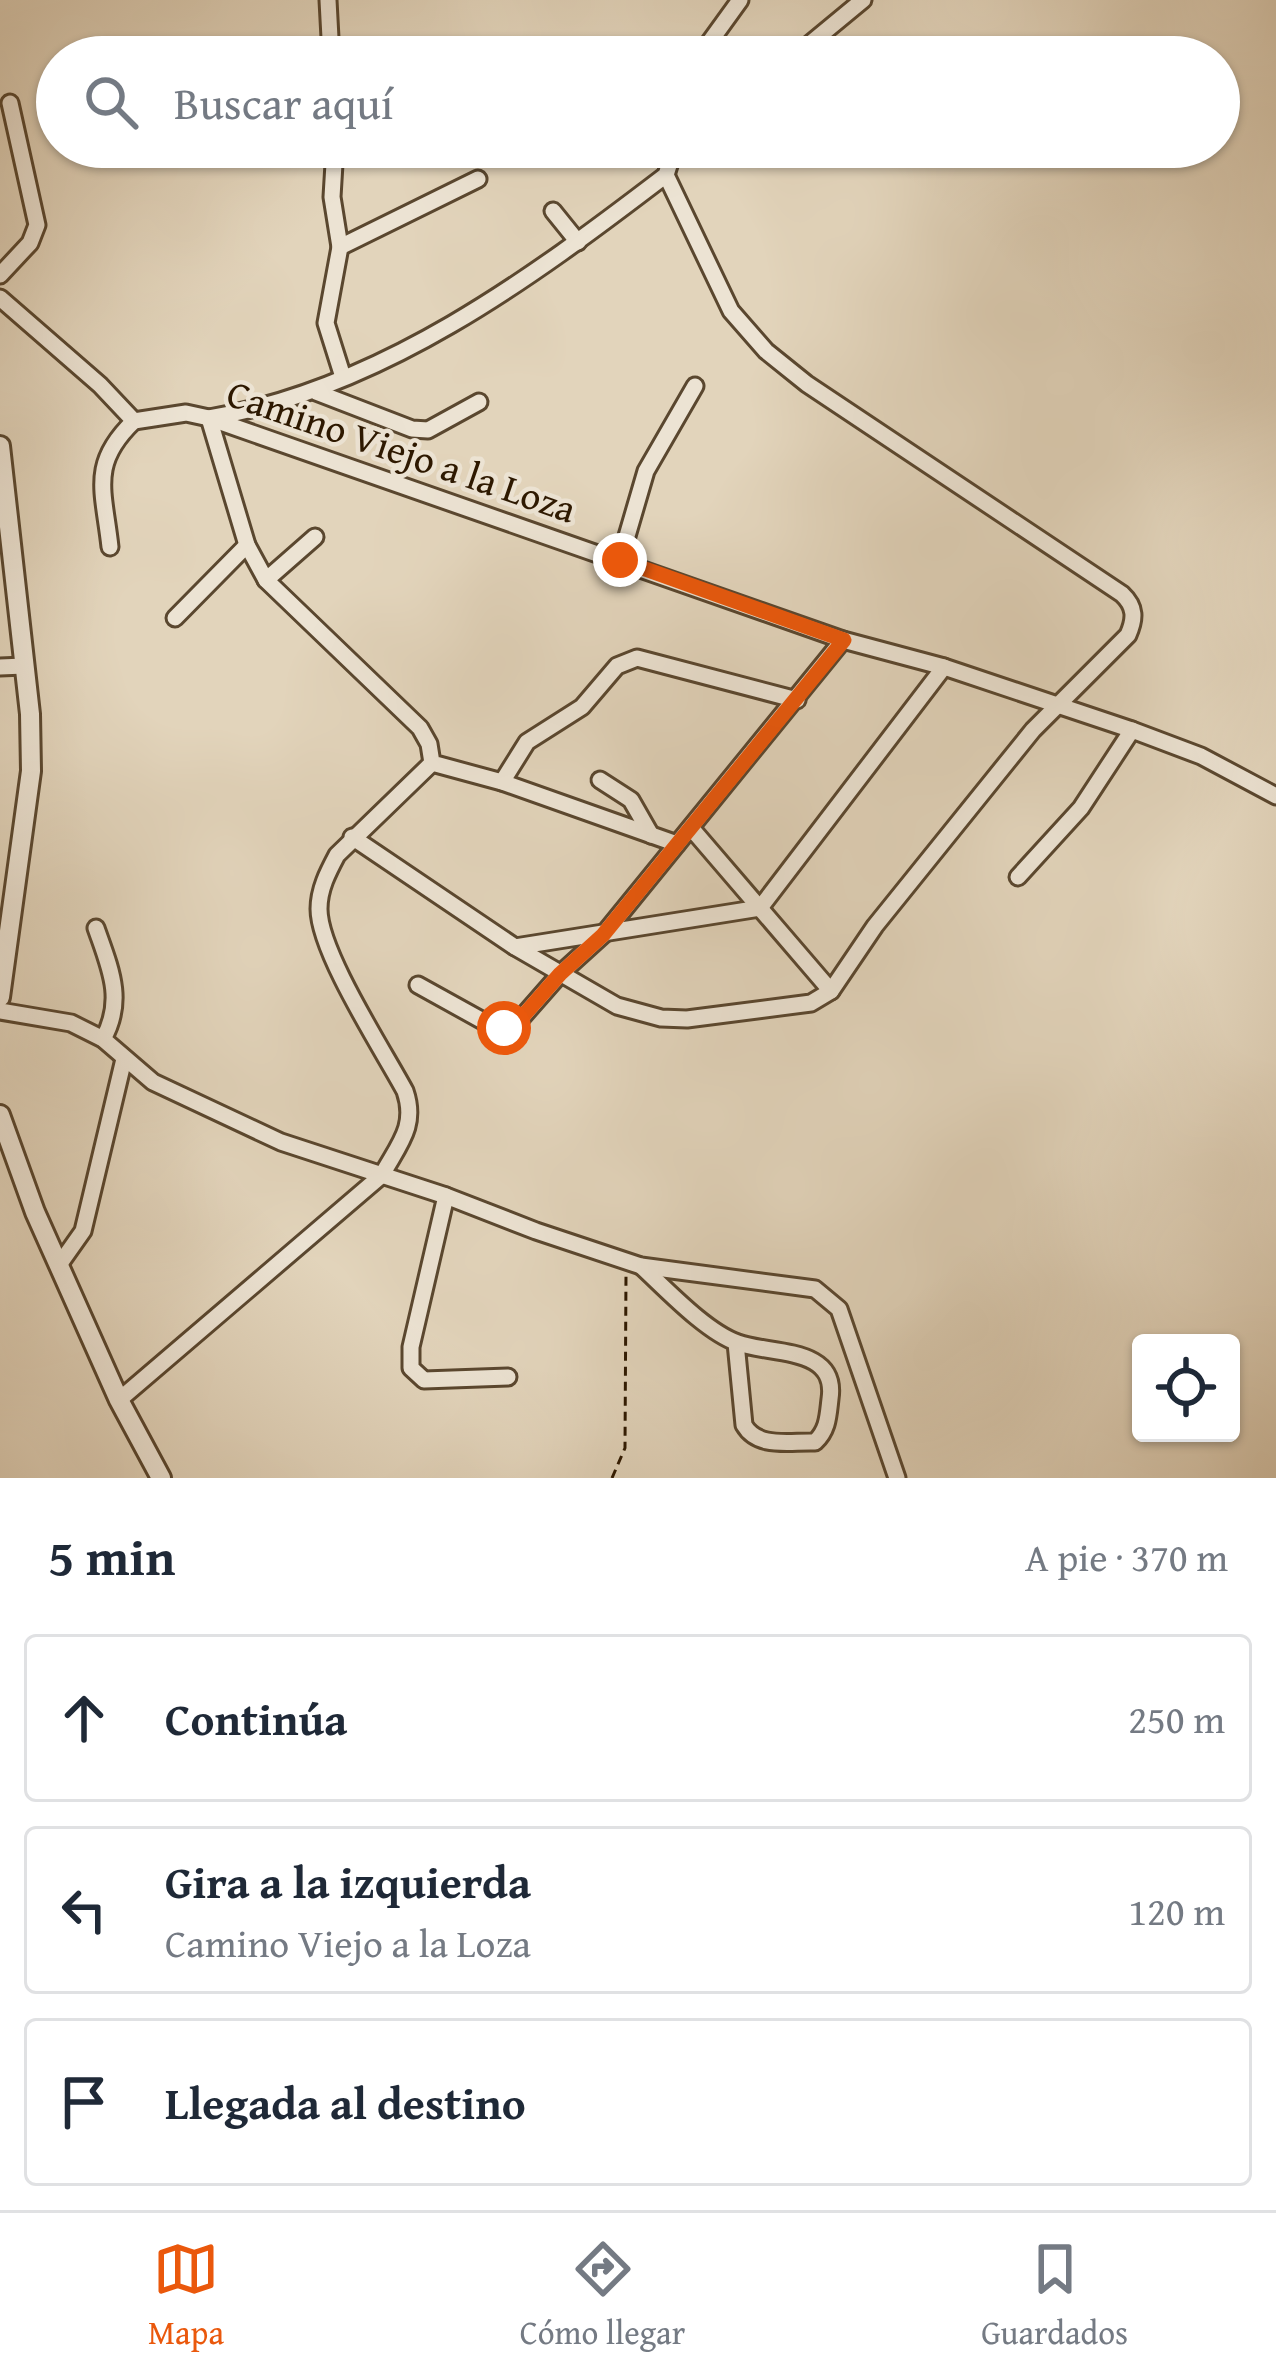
<!DOCTYPE html>
<html lang="es">
<meta charset="utf-8">
<style>
body{margin:0;font-family:"Gentium Book Plus",serif;background:#f2f2f3;color:#1f2937}
.controls{position:absolute;right:36px;bottom:36px;display:grid;overflow:hidden;border-radius:12px;box-shadow:0 3px 9px #0004}
.controls button{width:108px;height:108px;display:grid;place-items:center;padding:0;border:0;border-bottom:3px solid #e0e1e3;background:#fff;color:#1f2937;font:60px sans-serif}
.stop{position:absolute;width:36px;height:36px;margin:-27px;border:9px solid #ea580c;border-radius:50%;background:#fff}
.stop.end{background:#ea580c;border-color:#fff;box-shadow:0 3px 12px #0008}
.list{margin:0;padding:0;list-style:none}
h2{display:flex;justify-content:space-between;align-items:center;height:156px;margin:0;padding:0 48px;font-size:51px}
h2 small{font-size:39px;font-weight:400;color:#747a83}
.list li{display:grid;grid-template-columns:78px 1fr auto;gap:36px;align-items:center;box-sizing:border-box;height:168px;margin:0 24px 24px;padding:0 24px;border:3px solid #e0e1e3;border-radius:12px}
.list b{display:block;font-size:45px;white-space:nowrap}
.list p{margin:0;font-size:39px;white-space:nowrap;color:#747a83}
.list em{font-size:39px;font-style:normal;color:#747a83}
.icon{flex:none;width:66px;height:66px;fill:none;stroke:currentColor;stroke-width:2;stroke-linecap:round;stroke-linejoin:round}
.map{position:relative;flex:none;width:1276px;height:1478px;overflow:hidden}
.search{position:absolute;background:#fff;box-shadow:0 3px 9px #0004;left:36px;right:36px;top:36px;height:132px;display:flex;align-items:center;gap:30px;box-sizing:border-box;padding:0 42px;border-radius:66px;color:#747a83;font-size:45px}
.sheet{height:732px;background:#fff}
nav{display:flex;justify-content:space-around;align-items:center;box-sizing:border-box;height:168px;border-top:3px solid #e0e1e3;background:#fff;font-size:33px;color:#747a83}
nav a{display:grid;justify-items:center;gap:6px}
nav .on{color:#ea580c}
.map>svg:first-child{display:block}
.lines{fill:none;stroke-linecap:round;stroke-linejoin:round}
.minor-casing{stroke:#5a472f;stroke-width:21}
.tertiary-casing{stroke:#5a472f;stroke-width:24}
.path{stroke:#2d1800;stroke-width:3;stroke-dasharray:9 6;stroke-linecap:butt}
.minor{stroke:#ece3d3;stroke-width:15}
.tertiary{stroke:#ece3d3;stroke-width:18}
.route{stroke:#ea580c;stroke-width:15}
.labels{text-anchor:middle;dominant-baseline:central;stroke-width:9;stroke-linejoin:round;paint-order:stroke}
.street-label{font-size:39px;fill:#2d1800;stroke:#ece3d3}
</style>
<div class="map">
<svg width="1276" height="1478" viewBox="0 0 1276 1478">
<rect width="100%" height="100%" fill="#e2d4bb"/>
<filter id="stains"><feTurbulence type="fractalNoise" baseFrequency=".00167" numOctaves="4"/><feColorMatrix values="0 0 0 0 .2 0 0 0 0 .09 0 0 0 0 .02 0 0 0 .5 -.17"/></filter>
<radialGradient id="worn" r=".72"><stop offset=".6" stop-color="#630" stop-opacity="0"/><stop offset="1" stop-color="#630" stop-opacity=".3"/></radialGradient>
<g class="lines">
<g class="minor-casing">
<g id="minor">
<path d="M328,0L331,57"/>
<path d="M708,57L709,43L740,0"/>
<path d="M794,57L863,0"/>
<path d="M335,147L332,197L340,247L326,323L343,377"/>
<path d="M553,211L578,242"/>
<path d="M340,247L478,179"/>
<path d="M0,275L30,243L37,225L10,103"/>
<path d="M0,298L100,385L134,421"/>
<path d="M316,392L412,429L428,430L479,402"/>
<path d="M134,421L186,413L209,418L843,640L944,667L1132,730L1201,756L1276,796"/>
<path d="M110,547C104,491 89,464 134,421"/>
<path d="M620,560L646,471L695,386"/>
<path d="M266,580L315,537"/>
<path d="M175,618L247,545"/>
<path d="M0,667L24,666"/>
<path d="M600,780L631,800L651,835"/>
<path d="M502,782L527,742L582,707L617,666L637,658L797,700"/>
<path d="M692,829L831,991"/>
<path d="M352,837L515,947L617,1006L661,1018L687,1019L811,1003L831,991L875,926L1033,730L1128,635C1135,619 1136,607 1122,594L807,384L766,351L731,311L666,175"/>
<path d="M677,844L502,782L432,763L429,744L420,728L266,580L247,545L209,418C381,389 530,279 666,175L671,159L683,147"/>
<path d="M1018,877L1081,808L1132,730"/>
<path d="M96,928C110,968 125,1000 103,1039"/>
<path d="M515,947L760,908L944,667"/>
<path d="M418,985L492,1026L504,1028L517,1023L560,974L603,935L843,640"/>
<path d="M0,1011L71,1023L103,1039L153,1082L281,1142L446,1196L536,1231L641,1266L815,1289L839,1309L897,1478"/>
<path d="M446,1196L411,1347V1368L424,1380L508,1377"/>
<path d="M59,1265L83,1231L124,1059"/>
<path d="M641,1266C666,1289 706,1332 738,1343C771,1355 838,1346 830,1399C828,1416 828,1430 815,1442C789,1441 758,1449 744,1425L736,1343"/>
<path d="M119,1400L382,1175C399,1144 417,1126 405,1091C383,1050 319,952 319,909C319,889 328,872 337,855L432,763"/>
</g>
</g>
<g class="tertiary-casing">
<g id="tertiary">
<path d="M0,446L30,714L31,771L0,997"/>
<path d="M0,1115L35,1212L119,1400L161,1478"/>
</g>
</g>
<path class="path" d="M612,1478L625,1448L626,1274"/>
<use href="#minor" class="minor"/>
<use href="#tertiary" class="tertiary"/>
</g>
<g class="lines">
<path class="route" d="M504,1028L517,1023L560,974L603,935L844,640L620,560"/>
</g>
<g class="labels">
<g class="street-label">
<text transform="translate(402 450) rotate(19)">Camino Viejo a la Loza</text>
</g>
</g>
<rect width="100%" height="100%" filter="url(#stains)"/>
<rect width="100%" height="100%" fill="url(#worn)"/>
</svg>
<div class="controls">
<button><svg class="icon" aria-label="locate" viewBox="0 0 24 24"><circle cx="12" cy="12" r="6"/><path d="M12 2v4M12 18v4M2 12h4M18 12h4"/></svg></button>
</div>
<div class="stop" style="left:504px;top:1028px"></div>
<div class="stop end" style="left:620px;top:560px"></div>
<div class="search"><svg class="icon" aria-label="search" viewBox="0 0 24 24"><circle cx="10" cy="10" r="6"/><path d="M15 15l6 6"/></svg>Buscar aquí</div>
</div>
<section class="sheet">
<h2>5 min<small>A pie · 370 m</small></h2>
<ul class="list">
<li><svg class="icon" aria-label="ahead" viewBox="0 0 24 24"><path d="M12 20V5M6 11l6-6 6 6"/></svg><div><b>Continúa</b></div><em>250 m</em></li>
<li><svg class="icon" aria-label="left" viewBox="0 0 24 24"><path d="M17 20v-9H6M10 6l-5 5 5 5"/></svg><div><b>Gira a la izquierda</b><p>Camino Viejo a la Loza</p></div><em>120 m</em></li>
<li><svg class="icon" aria-label="arrive" viewBox="0 0 24 24"><path d="M6 21V4h12l-3 4 3 4H6"/></svg><div><b>Llegada al destino</b></div></li>
</ul>
</section>
<nav>
<a class="on"><svg class="icon" aria-label="map" viewBox="0 0 24 24"><path d="M3 6l6-2 6 2 6-2v14l-6 2-6-2-6 2zM9 4v14M15 6v14"/></svg>Mapa</a>
<a><svg class="icon" aria-label="directions" viewBox="0 0 24 24"><path d="M12 3l9 9-9 9-9-9zM9 14v-3h6M13 9l2 2-2 2"/></svg>Cómo llegar</a>
<a><svg class="icon" aria-label="saved" viewBox="0 0 24 24"><path d="M7 4h10v16l-5-4-5 4z"/></svg>Guardados</a>
</nav>
